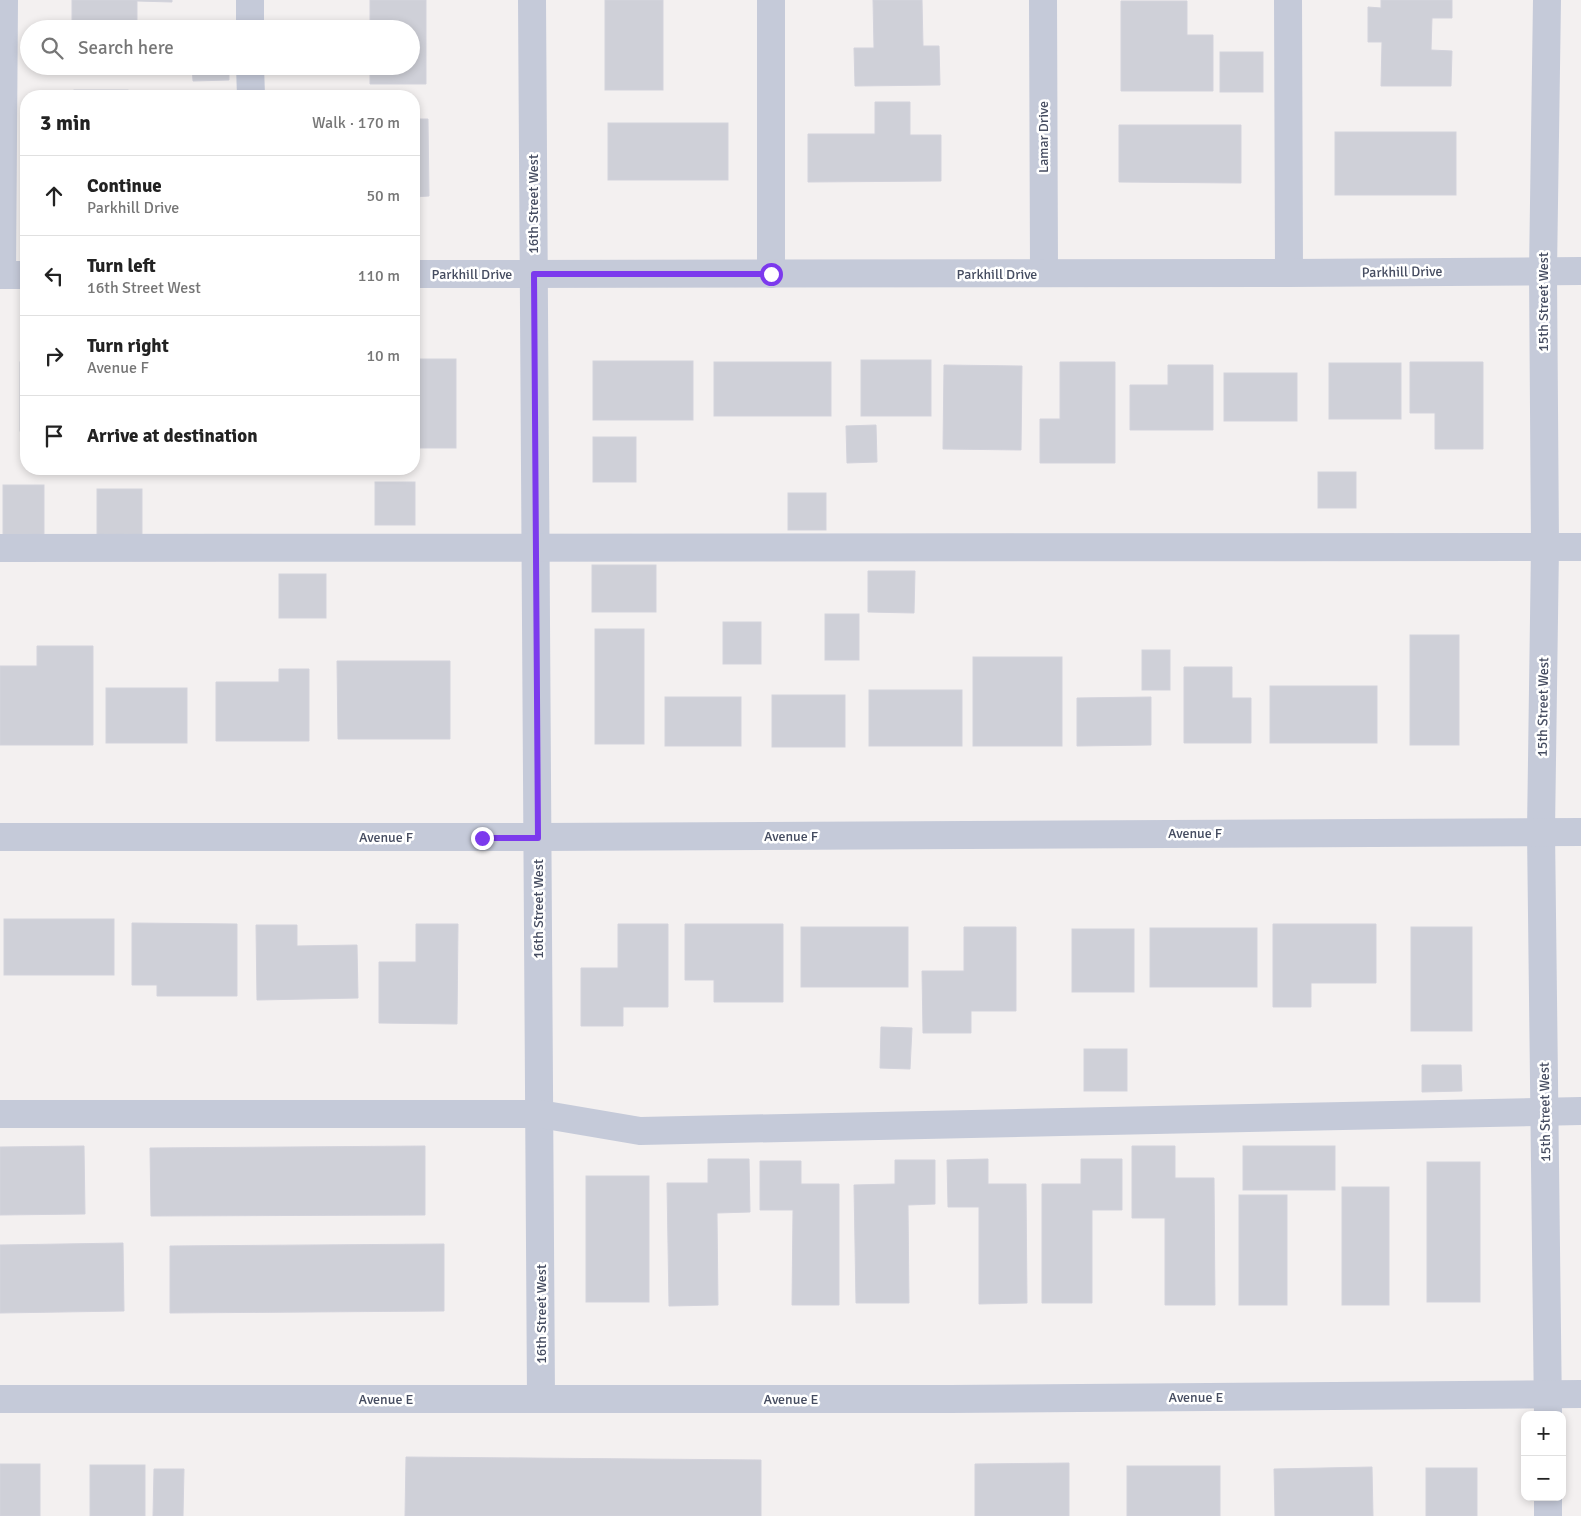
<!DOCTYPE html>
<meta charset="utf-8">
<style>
body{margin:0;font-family:Signika,sans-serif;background:#f6f6f6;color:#222}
.controls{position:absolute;right:15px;bottom:15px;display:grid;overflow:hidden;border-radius:10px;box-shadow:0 2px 8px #0003}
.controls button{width:45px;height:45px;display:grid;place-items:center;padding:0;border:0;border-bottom:1px solid #e0e0e0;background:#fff;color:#222;font:25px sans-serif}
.stop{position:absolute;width:15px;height:15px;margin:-11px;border:4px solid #7c3aed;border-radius:50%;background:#fff}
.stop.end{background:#7c3aed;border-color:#fff;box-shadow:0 1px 5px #0008}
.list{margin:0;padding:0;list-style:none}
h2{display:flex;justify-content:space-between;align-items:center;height:65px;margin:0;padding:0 20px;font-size:21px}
h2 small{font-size:16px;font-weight:400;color:#767676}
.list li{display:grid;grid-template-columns:32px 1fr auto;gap:15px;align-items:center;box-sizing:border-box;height:80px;padding:0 20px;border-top:1px solid #e0e0e0}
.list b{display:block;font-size:19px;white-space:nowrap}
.list p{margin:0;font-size:16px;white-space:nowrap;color:#767676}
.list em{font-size:16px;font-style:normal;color:#767676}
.icon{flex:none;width:28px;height:28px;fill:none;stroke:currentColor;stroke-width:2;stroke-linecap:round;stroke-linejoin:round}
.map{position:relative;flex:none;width:1581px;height:1516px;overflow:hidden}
.search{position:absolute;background:#fff;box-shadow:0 2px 8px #0003;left:20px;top:20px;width:400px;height:55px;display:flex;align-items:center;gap:12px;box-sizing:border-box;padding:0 18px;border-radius:28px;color:#767676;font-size:19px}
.panel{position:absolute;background:#fff;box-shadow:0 2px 8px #0003;left:20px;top:90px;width:400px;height:385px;border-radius:20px}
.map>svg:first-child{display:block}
.building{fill:#cfd0d8;stroke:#d3d3dc}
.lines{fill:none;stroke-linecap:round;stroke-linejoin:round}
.minor{stroke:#c5cad9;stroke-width:28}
.route{stroke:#7c3aed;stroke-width:6}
.labels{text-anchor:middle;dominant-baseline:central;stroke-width:5;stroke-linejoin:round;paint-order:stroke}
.street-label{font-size:14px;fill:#454c60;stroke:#fff}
</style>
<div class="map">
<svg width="1581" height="1516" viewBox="0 0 1581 1516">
<rect width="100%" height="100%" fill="#f3f0f0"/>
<g class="building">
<path d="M72,0H172V2L137,1V29H72Z"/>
<path d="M370,0H426V84H370V66H411V29H370Z"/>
<rect x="605" y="0" width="58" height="90"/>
<path d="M873,0H922L923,46H939L940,85L855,86L854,48H874Z"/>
<path d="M1381,0H1452V18H1432L1431,50L1452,51L1451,86H1381L1382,42H1368V7L1381,8Z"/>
<path d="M1121,1H1187V35H1213V91H1121Z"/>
<rect x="1220" y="52" width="43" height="40"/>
<path d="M192,66H229V80L193,81Z"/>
<rect x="74" y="90" width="54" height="6"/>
<path d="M875,102H910V135H941V181L808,182V134H875Z"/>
<path d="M414,119H428L429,196L414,197Z"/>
<rect x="608" y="123" width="120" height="57"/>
<path d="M1119,125H1241V183L1119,182Z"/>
<rect x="1335" y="132" width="121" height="63"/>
<rect x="414" y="359" width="42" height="89"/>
<rect x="861" y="360" width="70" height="56"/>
<rect x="593" y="361" width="100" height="59"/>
<rect x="20" y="362" width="6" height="69"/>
<rect x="714" y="362" width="117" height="54"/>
<path d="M1060,362H1115V463H1040V419H1060Z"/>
<path d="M1410,362H1483V449H1435V413H1410Z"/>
<rect x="1329" y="363" width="72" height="56"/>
<path d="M944,365L1022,366L1021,450L943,449Z"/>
<path d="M1168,365H1213V430H1130V385H1168Z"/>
<rect x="1224" y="373" width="73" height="48"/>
<path d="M876,425L877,462L847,463L846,426Z"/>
<rect x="593" y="437" width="43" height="45"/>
<rect x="1318" y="472" width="38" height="36"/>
<rect x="375" y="482" width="40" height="43"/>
<rect x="3" y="485" width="41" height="53"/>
<rect x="97" y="489" width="45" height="48"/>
<rect x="788" y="493" width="38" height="37"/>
<rect x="592" y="565" width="64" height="47"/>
<path d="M868,571H915L914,613L868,612Z"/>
<rect x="279" y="574" width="47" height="44"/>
<rect x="825" y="614" width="34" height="46"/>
<rect x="723" y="622" width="38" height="42"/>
<rect x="595" y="629" width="49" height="115"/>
<rect x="1410" y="635" width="49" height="110"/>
<path d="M37,646H93V745H0V666H37Z"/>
<rect x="1142" y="650" width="28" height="40"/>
<rect x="973" y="657" width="89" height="89"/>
<path d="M337,661H450V739H338Z"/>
<path d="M1184,667H1232V698H1251V743H1184Z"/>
<path d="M279,669H309V741H216V682H279Z"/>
<rect x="1270" y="686" width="107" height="57"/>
<rect x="106" y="688" width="81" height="55"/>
<rect x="869" y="690" width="93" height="56"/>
<rect x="772" y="695" width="73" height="52"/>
<rect x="665" y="697" width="76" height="49"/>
<path d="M1151,697V745L1077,746V698Z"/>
<rect x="4" y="919" width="110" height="56"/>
<path d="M132,923L237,924V996H157V985H132Z"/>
<path d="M416,924H458L457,1024L379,1023V962H416Z"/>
<path d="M618,924H668V1007H623V1026H581V968H618Z"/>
<path d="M685,924H783V1002H714V980H685Z"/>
<path d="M1273,924H1376V983H1311V1007H1273Z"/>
<path d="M256,925H297V946L357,945L358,998L257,1000Z"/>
<rect x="801" y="927" width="107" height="60"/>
<path d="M964,927H1016V1011H971V1033H923L922,971H964Z"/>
<rect x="1411" y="927" width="61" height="104"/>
<rect x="1150" y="928" width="107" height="59"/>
<rect x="1072" y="929" width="62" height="63"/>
<path d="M881,1027L912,1028L910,1069L880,1068Z"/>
<rect x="1084" y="1049" width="43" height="42"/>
<path d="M1422,1065H1461L1462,1091L1422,1092Z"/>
<path d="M84,1146L85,1214L0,1215V1147Z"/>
<path d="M425,1146V1215L151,1216L150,1148Z"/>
<path d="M1132,1146H1175V1178H1214L1215,1305H1165V1218H1132Z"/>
<rect x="1243" y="1146" width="92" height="44"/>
<path d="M708,1159H749L750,1212L717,1213L718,1305L669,1306L667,1183H708Z"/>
<path d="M988,1159V1184H1026L1027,1303L979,1304V1207H948L947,1160Z"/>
<path d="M1081,1159H1122V1210H1092V1303H1042V1184H1081Z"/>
<path d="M895,1160H935V1204L908,1205L909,1303H856L854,1185L895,1184Z"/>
<path d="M760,1161H801V1184H839V1305H792L793,1210H760Z"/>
<rect x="1427" y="1162" width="53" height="140"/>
<rect x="586" y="1176" width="63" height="126"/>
<rect x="1342" y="1187" width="47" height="118"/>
<rect x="1239" y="1195" width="48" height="110"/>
<path d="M123,1243L124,1311L0,1313V1245Z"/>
<path d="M444,1244V1311L170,1313V1246Z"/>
<path d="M406,1457L761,1460V1516H405Z"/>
<path d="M1069,1463V1516H975V1464Z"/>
<rect x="0" y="1464" width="40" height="52"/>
<rect x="90" y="1465" width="55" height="51"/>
<rect x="1127" y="1466" width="93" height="50"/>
<path d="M1372,1467L1373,1516H1275L1274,1469Z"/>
<rect x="1426" y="1468" width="51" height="48"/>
<path d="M154,1469H184L183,1516H153Z"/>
</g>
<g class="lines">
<g class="minor">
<path d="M250,0V29"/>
<path d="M532,0L541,1399"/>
<path d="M771,0V274"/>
<path d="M1043,0L1044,273"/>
<path d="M1288,0L1289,273"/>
<path d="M1547,0L1543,271L1545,547L1541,831L1548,1415"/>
<path d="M250,66L251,96"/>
<path d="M414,274L1289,273L1581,271"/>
<path d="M0,275H26"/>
<path d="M2,275L4,0"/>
<path d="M0,548L1581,547"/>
<path d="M0,837H538L1581,832"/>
<path d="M0,1114H540L640,1131L1581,1111"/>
<path d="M0,1399H950L1581,1394"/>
<path d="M1548,1497V1516"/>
</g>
</g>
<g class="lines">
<path class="route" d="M482,838H538L534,274H771"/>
</g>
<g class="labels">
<g class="street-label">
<text transform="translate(1043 137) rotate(-90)">Lamar Drive</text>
<text transform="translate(533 204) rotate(-90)">16th Street West</text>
<text transform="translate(1402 272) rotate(-1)">Parkhill Drive</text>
<text x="472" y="274">Parkhill Drive</text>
<text x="997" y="274">Parkhill Drive</text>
<text transform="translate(1543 302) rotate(-90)">15th Street West</text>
<text transform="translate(1543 707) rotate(-89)">15th Street West</text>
<text x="1195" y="833">Avenue F</text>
<text x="791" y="836">Avenue F</text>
<text x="386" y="837">Avenue F</text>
<text transform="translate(538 909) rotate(-90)">16th Street West</text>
<text transform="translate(1545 1112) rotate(-91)">15th Street West</text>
<text transform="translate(541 1314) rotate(-90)">16th Street West</text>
<text x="1196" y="1397">Avenue E</text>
<text x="386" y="1399">Avenue E</text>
<text x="791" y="1399">Avenue E</text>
</g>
</g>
</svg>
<div class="controls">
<button>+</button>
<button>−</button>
</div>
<div class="stop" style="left:771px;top:274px"></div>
<div class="stop end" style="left:482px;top:838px"></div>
<div class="search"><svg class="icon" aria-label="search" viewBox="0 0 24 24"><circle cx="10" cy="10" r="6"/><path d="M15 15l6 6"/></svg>Search here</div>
<section class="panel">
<h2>3 min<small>Walk · 170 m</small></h2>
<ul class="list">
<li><svg class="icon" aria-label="ahead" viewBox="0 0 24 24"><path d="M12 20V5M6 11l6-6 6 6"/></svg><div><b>Continue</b><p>Parkhill Drive</p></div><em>50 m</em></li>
<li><svg class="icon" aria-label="left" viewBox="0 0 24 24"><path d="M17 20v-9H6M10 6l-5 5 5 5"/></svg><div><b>Turn left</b><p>16th Street West</p></div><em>110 m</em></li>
<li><svg class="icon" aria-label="right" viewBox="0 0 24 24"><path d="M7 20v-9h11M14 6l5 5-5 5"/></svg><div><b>Turn right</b><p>Avenue F</p></div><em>10 m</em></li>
<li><svg class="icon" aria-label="arrive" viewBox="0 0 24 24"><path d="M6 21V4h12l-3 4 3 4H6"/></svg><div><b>Arrive at destination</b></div></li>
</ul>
</section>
</div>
